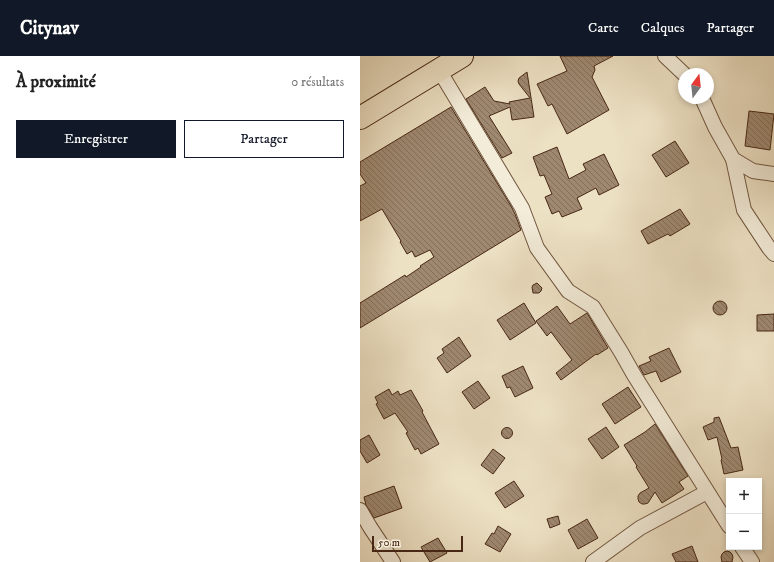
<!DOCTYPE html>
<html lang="fr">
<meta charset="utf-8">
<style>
body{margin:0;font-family:"IM FELL DW Pica",serif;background:#f2f2f2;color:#222}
.controls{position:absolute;right:12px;bottom:12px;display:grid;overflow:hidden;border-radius:0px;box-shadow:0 2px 6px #0003}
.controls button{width:36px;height:36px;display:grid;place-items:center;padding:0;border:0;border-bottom:1px solid #e0e0e0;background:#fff;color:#222;font:20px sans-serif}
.compass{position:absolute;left:318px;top:12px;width:36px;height:36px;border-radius:50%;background:#fff;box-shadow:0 2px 6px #0003;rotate:15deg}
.scale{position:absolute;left:12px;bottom:10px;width:91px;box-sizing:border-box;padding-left:4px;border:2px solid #482714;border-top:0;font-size:11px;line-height:14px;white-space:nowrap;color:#482714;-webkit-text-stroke:3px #f3ecd9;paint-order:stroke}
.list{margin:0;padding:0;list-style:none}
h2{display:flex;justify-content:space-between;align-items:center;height:52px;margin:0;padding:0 16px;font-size:17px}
h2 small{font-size:13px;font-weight:400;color:#767676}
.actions{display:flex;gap:8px;padding:12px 16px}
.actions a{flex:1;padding:9px 0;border:1px solid #111827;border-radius:0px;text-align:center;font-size:14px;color:#111827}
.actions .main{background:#111827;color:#fff}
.map{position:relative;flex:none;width:414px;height:506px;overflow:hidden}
header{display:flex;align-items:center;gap:24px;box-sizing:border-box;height:56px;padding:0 20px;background:#111827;color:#fff}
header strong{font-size:19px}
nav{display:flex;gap:22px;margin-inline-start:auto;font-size:14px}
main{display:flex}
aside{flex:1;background:#fff}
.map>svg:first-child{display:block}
.building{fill:url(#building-back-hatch);stroke:#482714}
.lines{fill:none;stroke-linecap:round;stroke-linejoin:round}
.street-casing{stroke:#715640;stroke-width:16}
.highway-casing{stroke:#482714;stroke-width:24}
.street{stroke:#f3ecd9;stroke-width:14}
.highway{stroke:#ede1c4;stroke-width:22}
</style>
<header>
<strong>Citynav</strong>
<nav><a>Carte</a><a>Calques</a><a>Partager</a></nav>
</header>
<main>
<aside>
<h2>À proximité<small>0 résultats</small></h2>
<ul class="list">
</ul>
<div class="actions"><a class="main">Enregistrer</a><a>Partager</a></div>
</aside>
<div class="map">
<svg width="414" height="506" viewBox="0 0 414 506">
<defs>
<pattern id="building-back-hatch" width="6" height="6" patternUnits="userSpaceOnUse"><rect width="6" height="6" fill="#9e8870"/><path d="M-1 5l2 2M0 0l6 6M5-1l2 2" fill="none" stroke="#836f5b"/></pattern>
</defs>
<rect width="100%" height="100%" fill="#ede1c4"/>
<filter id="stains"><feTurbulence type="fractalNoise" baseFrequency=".005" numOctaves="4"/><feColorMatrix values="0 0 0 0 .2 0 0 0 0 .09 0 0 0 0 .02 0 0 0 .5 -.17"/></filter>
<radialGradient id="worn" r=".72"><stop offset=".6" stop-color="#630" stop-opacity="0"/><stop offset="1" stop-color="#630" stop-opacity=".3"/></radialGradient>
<g class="building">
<path d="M200,0H253L234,10L235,14L232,21L249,54L207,78L192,48L188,50L177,28L207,15Z"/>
<path d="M167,16L174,61L152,64L150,51L129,60L152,97L142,102L106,43L125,31L134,45L150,48L149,46L170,42L159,28L158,25L159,22Z"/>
<path d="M91,51L151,150L155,158L161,174L0,272V247L45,219L46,221L61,211L60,210L74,201L70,194L55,201L52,195L47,198L40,186L41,185L22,153L0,165V130L6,127L0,118V106Z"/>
<path d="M389,55L414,58L410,94L385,90Z"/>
<path d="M315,85L329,107L306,121L292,99Z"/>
<path d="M197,91L209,123L226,114L223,108L244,98L259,129L239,139L236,132L217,142L222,153L202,161L199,155L192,158L185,141L192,138L184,119L180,120L173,101Z"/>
<path d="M320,153L330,168L310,180L308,178L288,188L281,175Z"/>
<path d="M177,227L182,232L181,235L179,237H173L172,231L173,229Z"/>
<circle cx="360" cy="252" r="7"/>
<path d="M164,247L176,267L150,284L137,264Z"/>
<path d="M197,250L210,268L227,257L248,292L237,299L236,298L201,324L196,317L212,304L191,276L187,280L176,265Z"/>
<path d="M414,258V275H397V259Z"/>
<path d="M99,281L111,300L87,317L77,302L84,297L82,293Z"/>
<path d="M309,292L321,316L301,326L296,315L284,319L279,310L291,305L289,301Z"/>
<path d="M163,310L173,332L155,341L150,331L147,332L142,320Z"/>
<path d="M118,325L130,342L114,353L102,336Z"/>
<path d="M268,331L281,351L255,368L242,348Z"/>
<path d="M29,333L32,339L38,335L40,339L51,334L63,355L62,356L79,388L61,398L58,392L55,394L46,377L48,376L35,357L24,363L16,348L18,347L15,341Z"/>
<path d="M359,361L371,392L378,391L383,414L364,418L361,404L362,403L357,381L348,384L343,371L354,366V362Z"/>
<path d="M295,368L328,420L319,426L324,433L302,447L295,436L288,447L285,448H282L279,446L278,443V440L280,437L289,432L276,411L277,410L264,389L285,376Z"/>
<path d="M246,371L259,391L242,403L228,383Z"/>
<circle cx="147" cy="377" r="5.5"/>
<path d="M9,379L20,399L7,407L0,395V384Z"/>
<path d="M133,393L145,402L133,418L121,409Z"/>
<path d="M154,425L164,440L145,452L135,437Z"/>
<path d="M34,430L42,452L14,462L6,449L4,441Z"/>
<path d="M198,460L200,468L190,472L187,463Z"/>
<path d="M227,463L238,482L218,493L208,474Z"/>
<path d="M138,470L151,478L140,496L125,488L132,477L134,478Z"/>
<path d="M78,482L87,497L70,506L61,491Z"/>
<path d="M332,490L338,506H316L312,498Z"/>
<path d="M367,495L370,496L372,498L373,501L372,506H362L361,501L362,498L364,496Z"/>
</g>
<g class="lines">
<g class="street-casing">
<g id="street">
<path d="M305,0L324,18"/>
<path d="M79,14L162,152L177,192L208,235L233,251L261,296L274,319L369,470"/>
<path d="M342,42L355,71L373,103L393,115L414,118"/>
<path d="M373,103L384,154L409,192L414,198"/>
<path d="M0,454L10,471L33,506"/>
<path d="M382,491L392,506"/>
<path d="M233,506L280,472L347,436"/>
</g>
</g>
<g class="highway-casing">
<path id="highway" d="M0,62L102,0"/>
</g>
<use href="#street" class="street"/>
<use href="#highway" class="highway"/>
</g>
<rect width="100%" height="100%" filter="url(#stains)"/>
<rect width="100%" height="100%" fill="url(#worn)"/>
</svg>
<div class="controls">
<button>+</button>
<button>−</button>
</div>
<svg class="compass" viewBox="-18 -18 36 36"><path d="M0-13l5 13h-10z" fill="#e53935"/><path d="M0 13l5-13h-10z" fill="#767676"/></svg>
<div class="scale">50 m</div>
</div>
</main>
